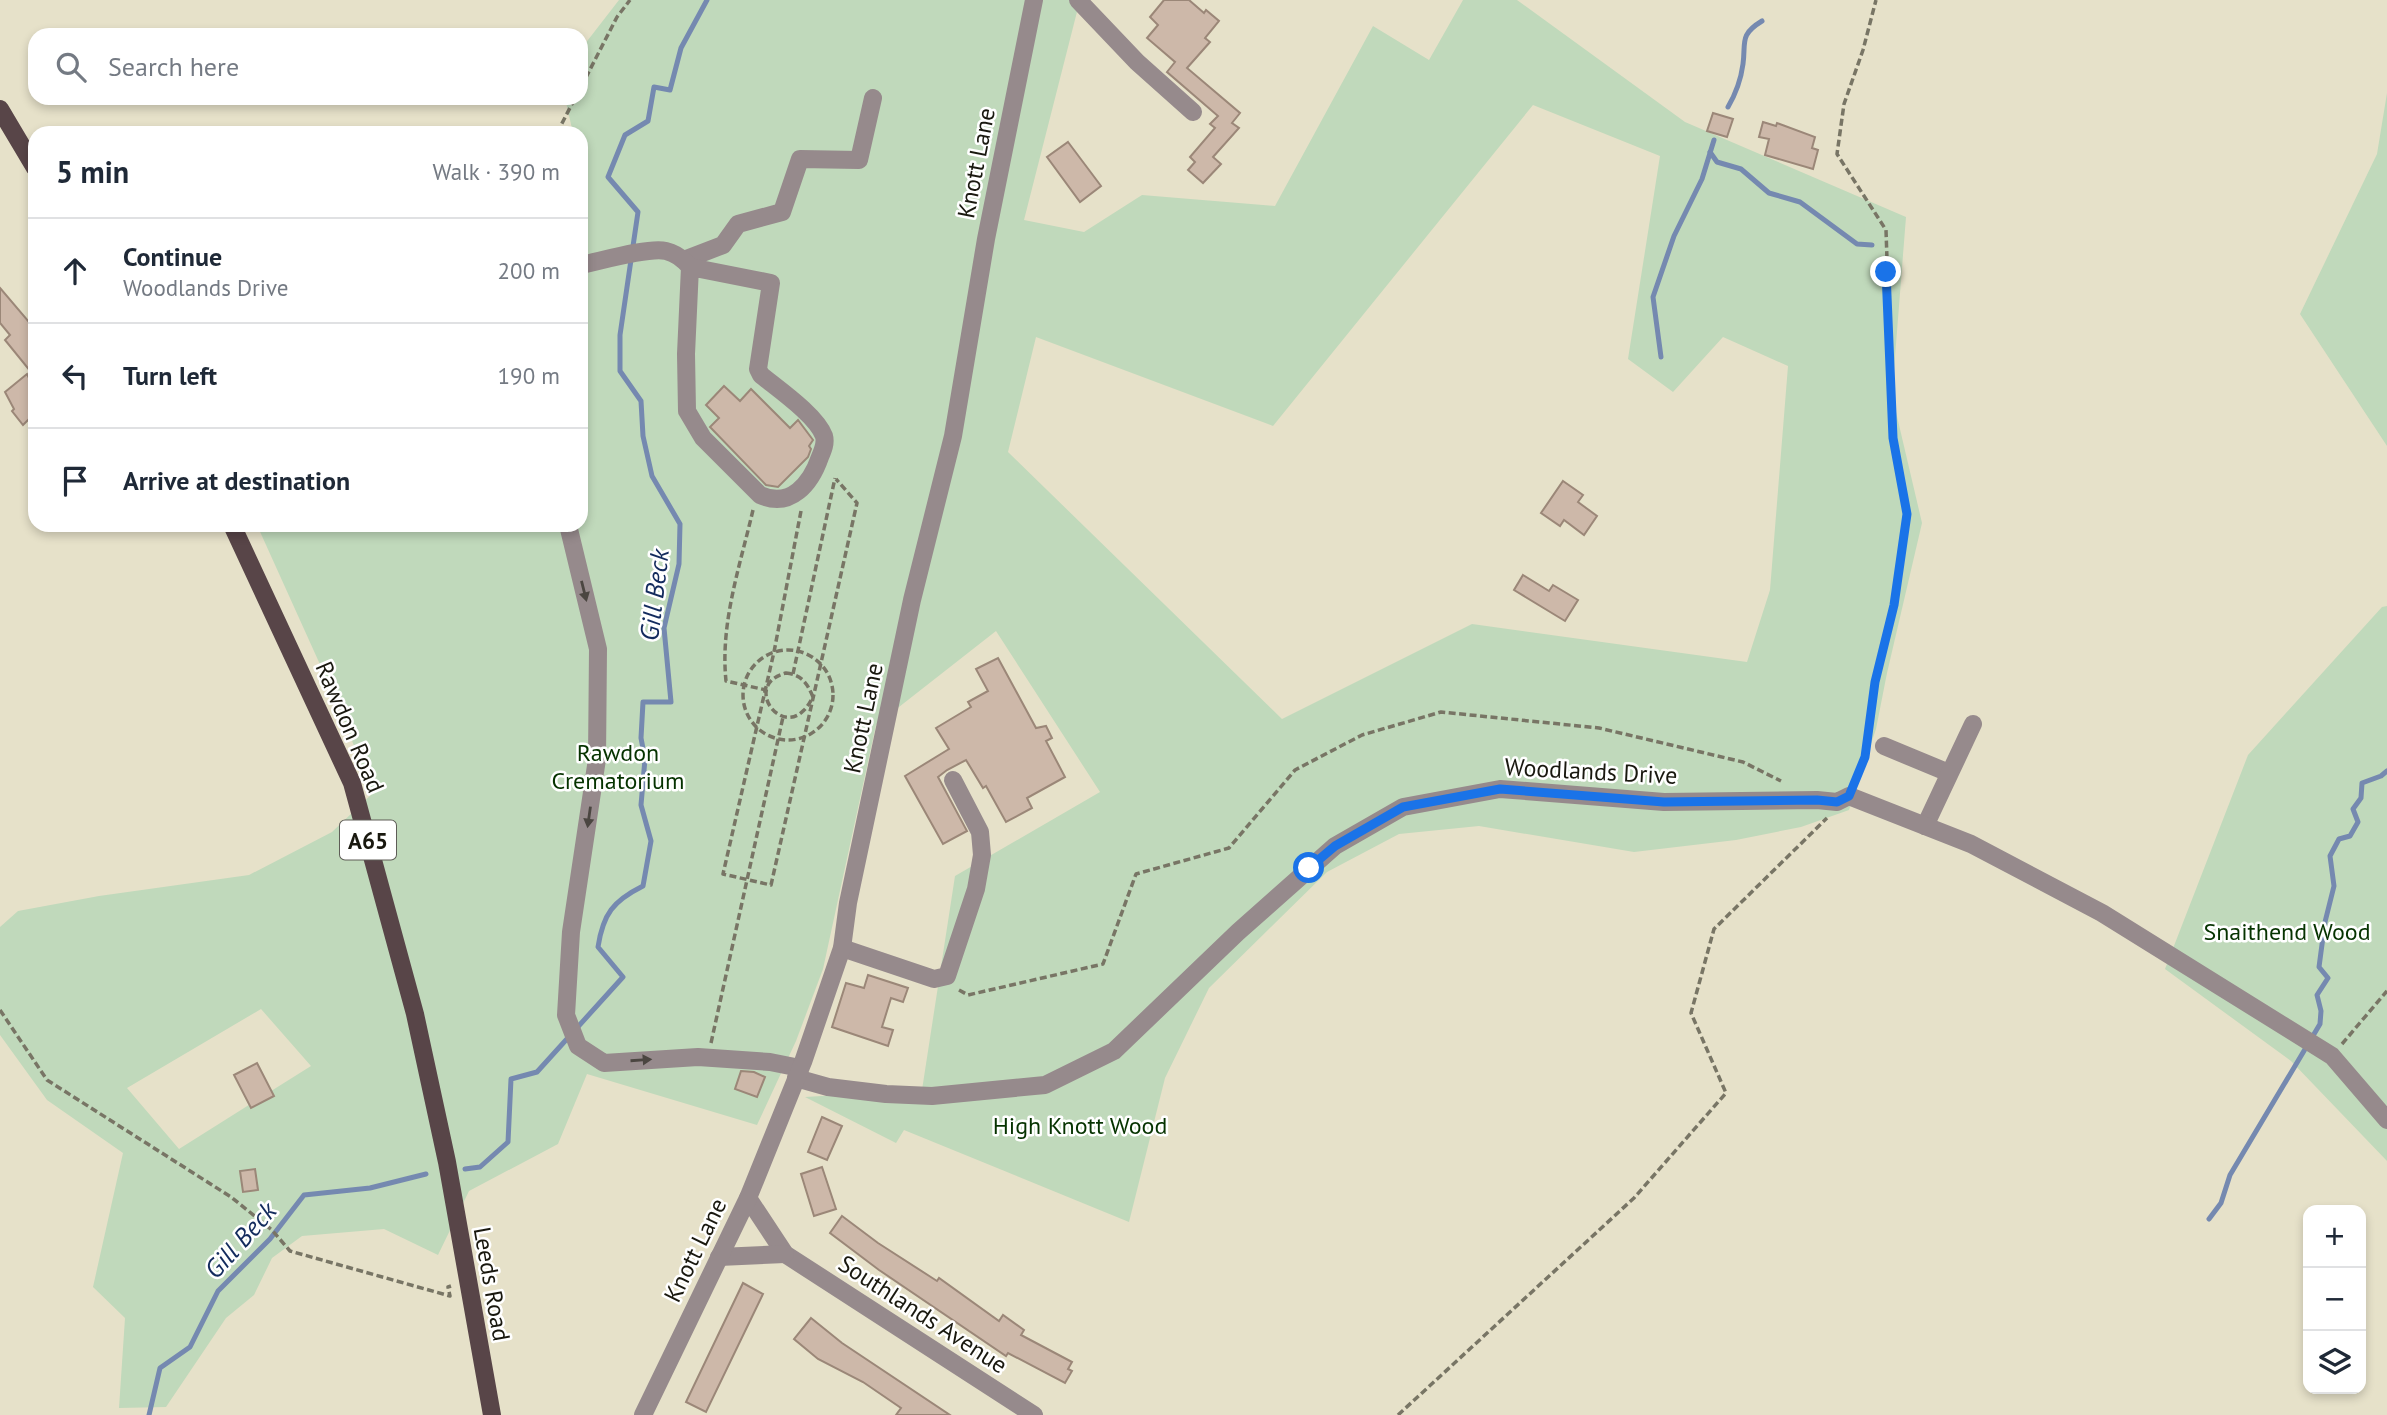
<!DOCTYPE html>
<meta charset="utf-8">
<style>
body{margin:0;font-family:"PT Sans",sans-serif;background:#f2f2f3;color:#1f2937}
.controls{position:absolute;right:21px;bottom:21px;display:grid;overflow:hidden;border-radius:14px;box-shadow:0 4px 10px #0003}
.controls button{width:63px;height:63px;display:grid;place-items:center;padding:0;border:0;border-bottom:2px solid #e0e1e3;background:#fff;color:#1f2937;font:35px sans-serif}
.stop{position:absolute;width:21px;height:21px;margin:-16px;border:5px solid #1a73e8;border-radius:50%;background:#fff}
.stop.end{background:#1a73e8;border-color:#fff;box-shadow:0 2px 7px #0008}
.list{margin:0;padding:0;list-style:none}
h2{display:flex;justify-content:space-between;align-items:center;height:91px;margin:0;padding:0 28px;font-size:30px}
h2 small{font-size:23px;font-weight:400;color:#747a83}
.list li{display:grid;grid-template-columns:46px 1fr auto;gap:21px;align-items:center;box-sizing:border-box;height:105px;padding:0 28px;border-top:2px solid #e0e1e3}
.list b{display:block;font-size:26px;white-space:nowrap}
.list p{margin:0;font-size:23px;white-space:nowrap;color:#747a83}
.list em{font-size:23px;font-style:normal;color:#747a83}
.icon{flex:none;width:38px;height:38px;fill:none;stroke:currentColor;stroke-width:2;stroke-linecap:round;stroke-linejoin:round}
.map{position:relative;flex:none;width:2387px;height:1415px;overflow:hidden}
.search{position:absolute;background:#fff;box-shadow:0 4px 10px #0003;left:28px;top:28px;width:560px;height:77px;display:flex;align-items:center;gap:18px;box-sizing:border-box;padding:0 24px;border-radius:21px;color:#747a83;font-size:26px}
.panel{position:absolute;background:#fff;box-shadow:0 4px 10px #0003;left:28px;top:126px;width:560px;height:406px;border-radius:21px}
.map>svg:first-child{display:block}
.green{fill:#c0d9bb;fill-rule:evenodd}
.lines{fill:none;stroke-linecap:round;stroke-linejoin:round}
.stream{stroke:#7589b0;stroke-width:5}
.building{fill:#cdb8a9;stroke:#9b8778;stroke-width:2}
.path{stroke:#787565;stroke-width:3.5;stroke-dasharray:7 3.5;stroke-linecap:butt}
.minor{stroke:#968a8c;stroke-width:18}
.major{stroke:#584548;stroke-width:18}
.oneway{fill:#4b4641}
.route{stroke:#1a73e8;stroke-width:9}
.labels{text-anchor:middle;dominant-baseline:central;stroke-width:5;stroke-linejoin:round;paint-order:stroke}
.shield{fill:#fff;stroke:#5e5d57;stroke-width:2}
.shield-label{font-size:23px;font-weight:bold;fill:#19180f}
.street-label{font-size:24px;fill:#19180f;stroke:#fff}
.park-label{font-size:24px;fill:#063300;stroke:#fff}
.water-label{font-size:26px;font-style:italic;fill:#132b5d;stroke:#fff}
</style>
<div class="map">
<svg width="2387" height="1415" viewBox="0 0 2387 1415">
<rect width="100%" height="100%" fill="#e6e1c9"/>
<g class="green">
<path d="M619,0H1080L1024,220L1084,232L1142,195L1275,206L1373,26L1429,60L1463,0H1517L1685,122L1906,217L1892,395L1922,523L1887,673L1876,729L1849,810L1801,827L1736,840L1634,852L1479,826L1399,834L1327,872L1209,988L1165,1078L1129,1222L904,1130L896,1143L805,1097L922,1090L955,876L1100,792L996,631L876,725L823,969L796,1041L757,1125L587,1074L558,1144L469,1191L438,1255L384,1229L302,1236L272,1258L254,1295L226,1318L166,1407L119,1408L125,1318L93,1287L123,1153L47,1100L0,1035V927L18,911L99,896L249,875L332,832L373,793L332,691L257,525H581V181L584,179L581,167V133H573L565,98H581V49ZM1533,105L1660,156L1628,359L1673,392L1723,337L1788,366L1770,590L1747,662L1472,624L1282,719L1008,452L1036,337L1273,426ZM261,1009L311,1066L179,1149L127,1088Z"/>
<path d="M2387,93V446L2300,314L2377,154Z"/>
<path d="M2387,606V1161L2291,1061L2165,969L2248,755L2382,607Z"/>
</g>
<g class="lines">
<g class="stream">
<path d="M1728,107C1735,95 1741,79 1743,64C1746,42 1739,35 1762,21"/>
<path d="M1710,152L1717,162L1741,169L1769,193L1800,202L1857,244L1872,245"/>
<path d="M1661,357L1653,297L1674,236L1702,179L1714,140"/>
<path d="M465,1169L480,1167L508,1142L511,1079L537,1072L623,977L598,947C603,914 613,901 643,886L651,841L641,805L645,759L641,738L643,702H671L664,628L679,564L680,524L652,476L643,436L641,401L620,371V335L638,212L608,177L625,135L648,121L654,87L670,90L681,48L707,0"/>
<path d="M2209,1219L2221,1203L2230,1175L2320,1024L2321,1011L2317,995L2328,978L2319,967L2325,922L2334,886L2330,856L2339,839L2350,836L2358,822L2353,809L2361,798L2362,783L2381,776L2387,771"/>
<path d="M149,1415L160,1368L190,1347L218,1291L270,1239L304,1195L370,1188L426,1174"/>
</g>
</g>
<g class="building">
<path d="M1164,0H1189L1204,13L1206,10L1219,21L1205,38L1210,42L1187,68L1240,113L1232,123L1239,128L1213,157L1221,164L1203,183L1188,170L1195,162L1190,157L1215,128L1210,124L1218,116L1167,72L1175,62L1147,38L1158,25L1150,17Z"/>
<path d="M1713,113L1733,119L1727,137L1707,131Z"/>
<path d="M1763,122L1776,126L1777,123L1815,137L1812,148L1818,150L1813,169L1765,155L1769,139L1759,137Z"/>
<path d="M1068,142L1101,186L1080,202L1047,157Z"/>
<path d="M0,288L35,329V377L5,340L10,335L0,323Z"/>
<path d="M27,374L35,390V413L23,425L12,411L14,409L5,392Z"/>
<path d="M724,386L740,401L751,389L790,428L798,420L813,440L809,446L811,449L808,457L778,487L766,485L710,427L719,418L706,405Z"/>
<path d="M1563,481L1583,495L1578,502L1597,516L1584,535L1564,520L1560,526L1541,513Z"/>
<path d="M1523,575L1549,591L1553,585L1578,600L1565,621L1514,590Z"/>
<path d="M998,658L1036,728L1046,726L1052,738L1046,741L1065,777L1027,798L1032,808L1006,822L986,786L983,788L966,760L947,770L938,777L967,831L943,844L905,776L949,749L936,728L971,707L968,702L988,691L976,669Z"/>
<path d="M868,975L908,988L903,1002L891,998L882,1027L893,1030L888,1046L832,1027L846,983L864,988Z"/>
<path d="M257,1063L274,1096L251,1108L234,1075Z"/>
<path d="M741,1071L754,1072L765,1077L757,1097L735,1089Z"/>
<path d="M822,1117L842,1126L827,1160L808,1152Z"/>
<path d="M822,1167L836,1209L814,1216L801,1174Z"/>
<path d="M255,1169L258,1190L243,1192L240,1171Z"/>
<path d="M842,1216L878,1243L937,1281L939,1278L999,1321L1003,1315L1024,1330L1021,1335L1072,1362L1068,1369L1072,1371L1065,1383L1008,1353L1006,1356L879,1270L830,1233Z"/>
<path d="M743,1283L763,1294L706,1412L686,1402Z"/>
<path d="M811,1318L842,1343L950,1415H896L901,1408L863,1382L818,1359L794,1339Z"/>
</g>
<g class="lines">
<g class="path">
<path d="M581,87L617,17L630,0"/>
<path d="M557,133L575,98"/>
<path d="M753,510C740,566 720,623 726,681L766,690"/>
<path d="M801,511L774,652L723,874L771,885L857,503L836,479"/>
<circle cx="788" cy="695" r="45"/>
<path d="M786,673C802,675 807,683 813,697C810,702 807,708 803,711C779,735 743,684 786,673Z"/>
<path d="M793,674L835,478"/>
<path d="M1868,736L1875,682L1894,605L1907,514L1893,438L1886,230L1837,154L1844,104L1863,50L1876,0"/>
<path d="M1856,780L1866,751"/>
<path d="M959,990L968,995L1103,964L1136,874L1229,848L1295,770L1362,735L1441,712L1599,728L1743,762L1781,781"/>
<path d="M0,1010L47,1080L231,1197L272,1230L290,1251L450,1296L448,1287L451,1286"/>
<path d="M711,1043L783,717"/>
<path d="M2342,1044L2387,991"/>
<path d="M1398,1415L1634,1198L1726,1093L1691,1013L1714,929L1827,818"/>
</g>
<g class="minor">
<path d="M1078,0L1137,62L1193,112"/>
<path d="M684,260L723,245L738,224L782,212L800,159L859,160L873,98"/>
<path d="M581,265C601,261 648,247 666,251C675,253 684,260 690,267L771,283L758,369L761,375C778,389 816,415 824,436C826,443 823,450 820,457C811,483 791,509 760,495L703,438L687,411L686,354L690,267"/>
<path d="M568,525L598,649L597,759L571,932L566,1015L578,1046L604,1063L698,1057L770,1062L800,1068"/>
<path d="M1884,746L1949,773"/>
<path d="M1925,826L1973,724"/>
<path d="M842,948L934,979L947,976L976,889L982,855L980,832L953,780"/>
<path d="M796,1078L828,1087L886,1094L932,1096L1045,1085L1114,1051L1238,932L1335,846L1403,807L1500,789L1664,802L1817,800L1837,802L1849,796L1971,844L2102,913L2332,1056L2387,1120"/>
<path d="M748,1198L785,1254L1034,1415"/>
<path d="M719,1257L785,1254"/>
<path d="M643,1415L748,1198L803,1062L842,948L848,903L912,600L953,436L986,239L1034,0"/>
</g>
<g class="major">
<path d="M0,109L35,168"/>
<path d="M232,525L352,783L415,1014L447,1162L492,1415"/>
</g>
</g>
<defs><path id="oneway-solid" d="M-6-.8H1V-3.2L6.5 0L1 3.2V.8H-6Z" transform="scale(1.75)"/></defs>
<g class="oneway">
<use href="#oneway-solid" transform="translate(584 591) rotate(76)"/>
<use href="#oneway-solid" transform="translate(589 817) rotate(98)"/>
<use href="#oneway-solid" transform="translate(641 1060) rotate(-4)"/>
</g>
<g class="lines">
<path class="route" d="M1309,868L1335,846L1403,807L1500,789L1664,802L1817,800L1837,802L1849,796L1865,757L1875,682L1894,605L1907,514L1893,438L1886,272"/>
</g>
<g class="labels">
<rect class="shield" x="340" y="820.5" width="56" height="39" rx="5"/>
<g class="shield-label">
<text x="368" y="840">A65</text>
</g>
<g class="street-label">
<text transform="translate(976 163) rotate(-79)">Knott Lane</text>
<text transform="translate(863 718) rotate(-78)">Knott Lane</text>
<text transform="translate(350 727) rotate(67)">Rawdon Road</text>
<text transform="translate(1591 771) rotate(3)">Woodlands Drive</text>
<text transform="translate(695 1250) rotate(-64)">Knott Lane</text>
<text transform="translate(492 1284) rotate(80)">Leeds Road</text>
<text transform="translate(923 1314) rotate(33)">Southlands Avenue</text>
</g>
<g class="park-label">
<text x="618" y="752">Rawdon<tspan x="618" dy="28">Crematorium</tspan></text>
<text x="2287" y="931">Snaithend Wood</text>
<text x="1080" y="1125">High Knott Wood</text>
</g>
<g class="water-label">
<text transform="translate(654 595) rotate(-83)">Gill Beck</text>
<text transform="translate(240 1240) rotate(-48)">Gill Beck</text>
</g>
</g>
</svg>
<div class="controls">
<button>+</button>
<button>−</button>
<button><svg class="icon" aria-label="layers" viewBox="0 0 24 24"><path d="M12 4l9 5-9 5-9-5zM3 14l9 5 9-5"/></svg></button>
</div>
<div class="stop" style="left:1309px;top:868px"></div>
<div class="stop end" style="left:1886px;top:272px"></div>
<div class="search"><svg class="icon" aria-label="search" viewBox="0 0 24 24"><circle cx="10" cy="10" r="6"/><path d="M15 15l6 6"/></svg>Search here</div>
<section class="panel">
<h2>5 min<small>Walk · 390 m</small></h2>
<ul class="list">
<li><svg class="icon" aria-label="ahead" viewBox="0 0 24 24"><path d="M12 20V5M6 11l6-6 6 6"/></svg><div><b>Continue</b><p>Woodlands Drive</p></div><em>200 m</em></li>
<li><svg class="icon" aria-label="left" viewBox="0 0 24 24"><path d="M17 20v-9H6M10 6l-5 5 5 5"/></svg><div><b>Turn left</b></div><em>190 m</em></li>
<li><svg class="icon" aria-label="arrive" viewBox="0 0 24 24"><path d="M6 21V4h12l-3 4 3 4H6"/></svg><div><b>Arrive at destination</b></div></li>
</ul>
</section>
</div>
